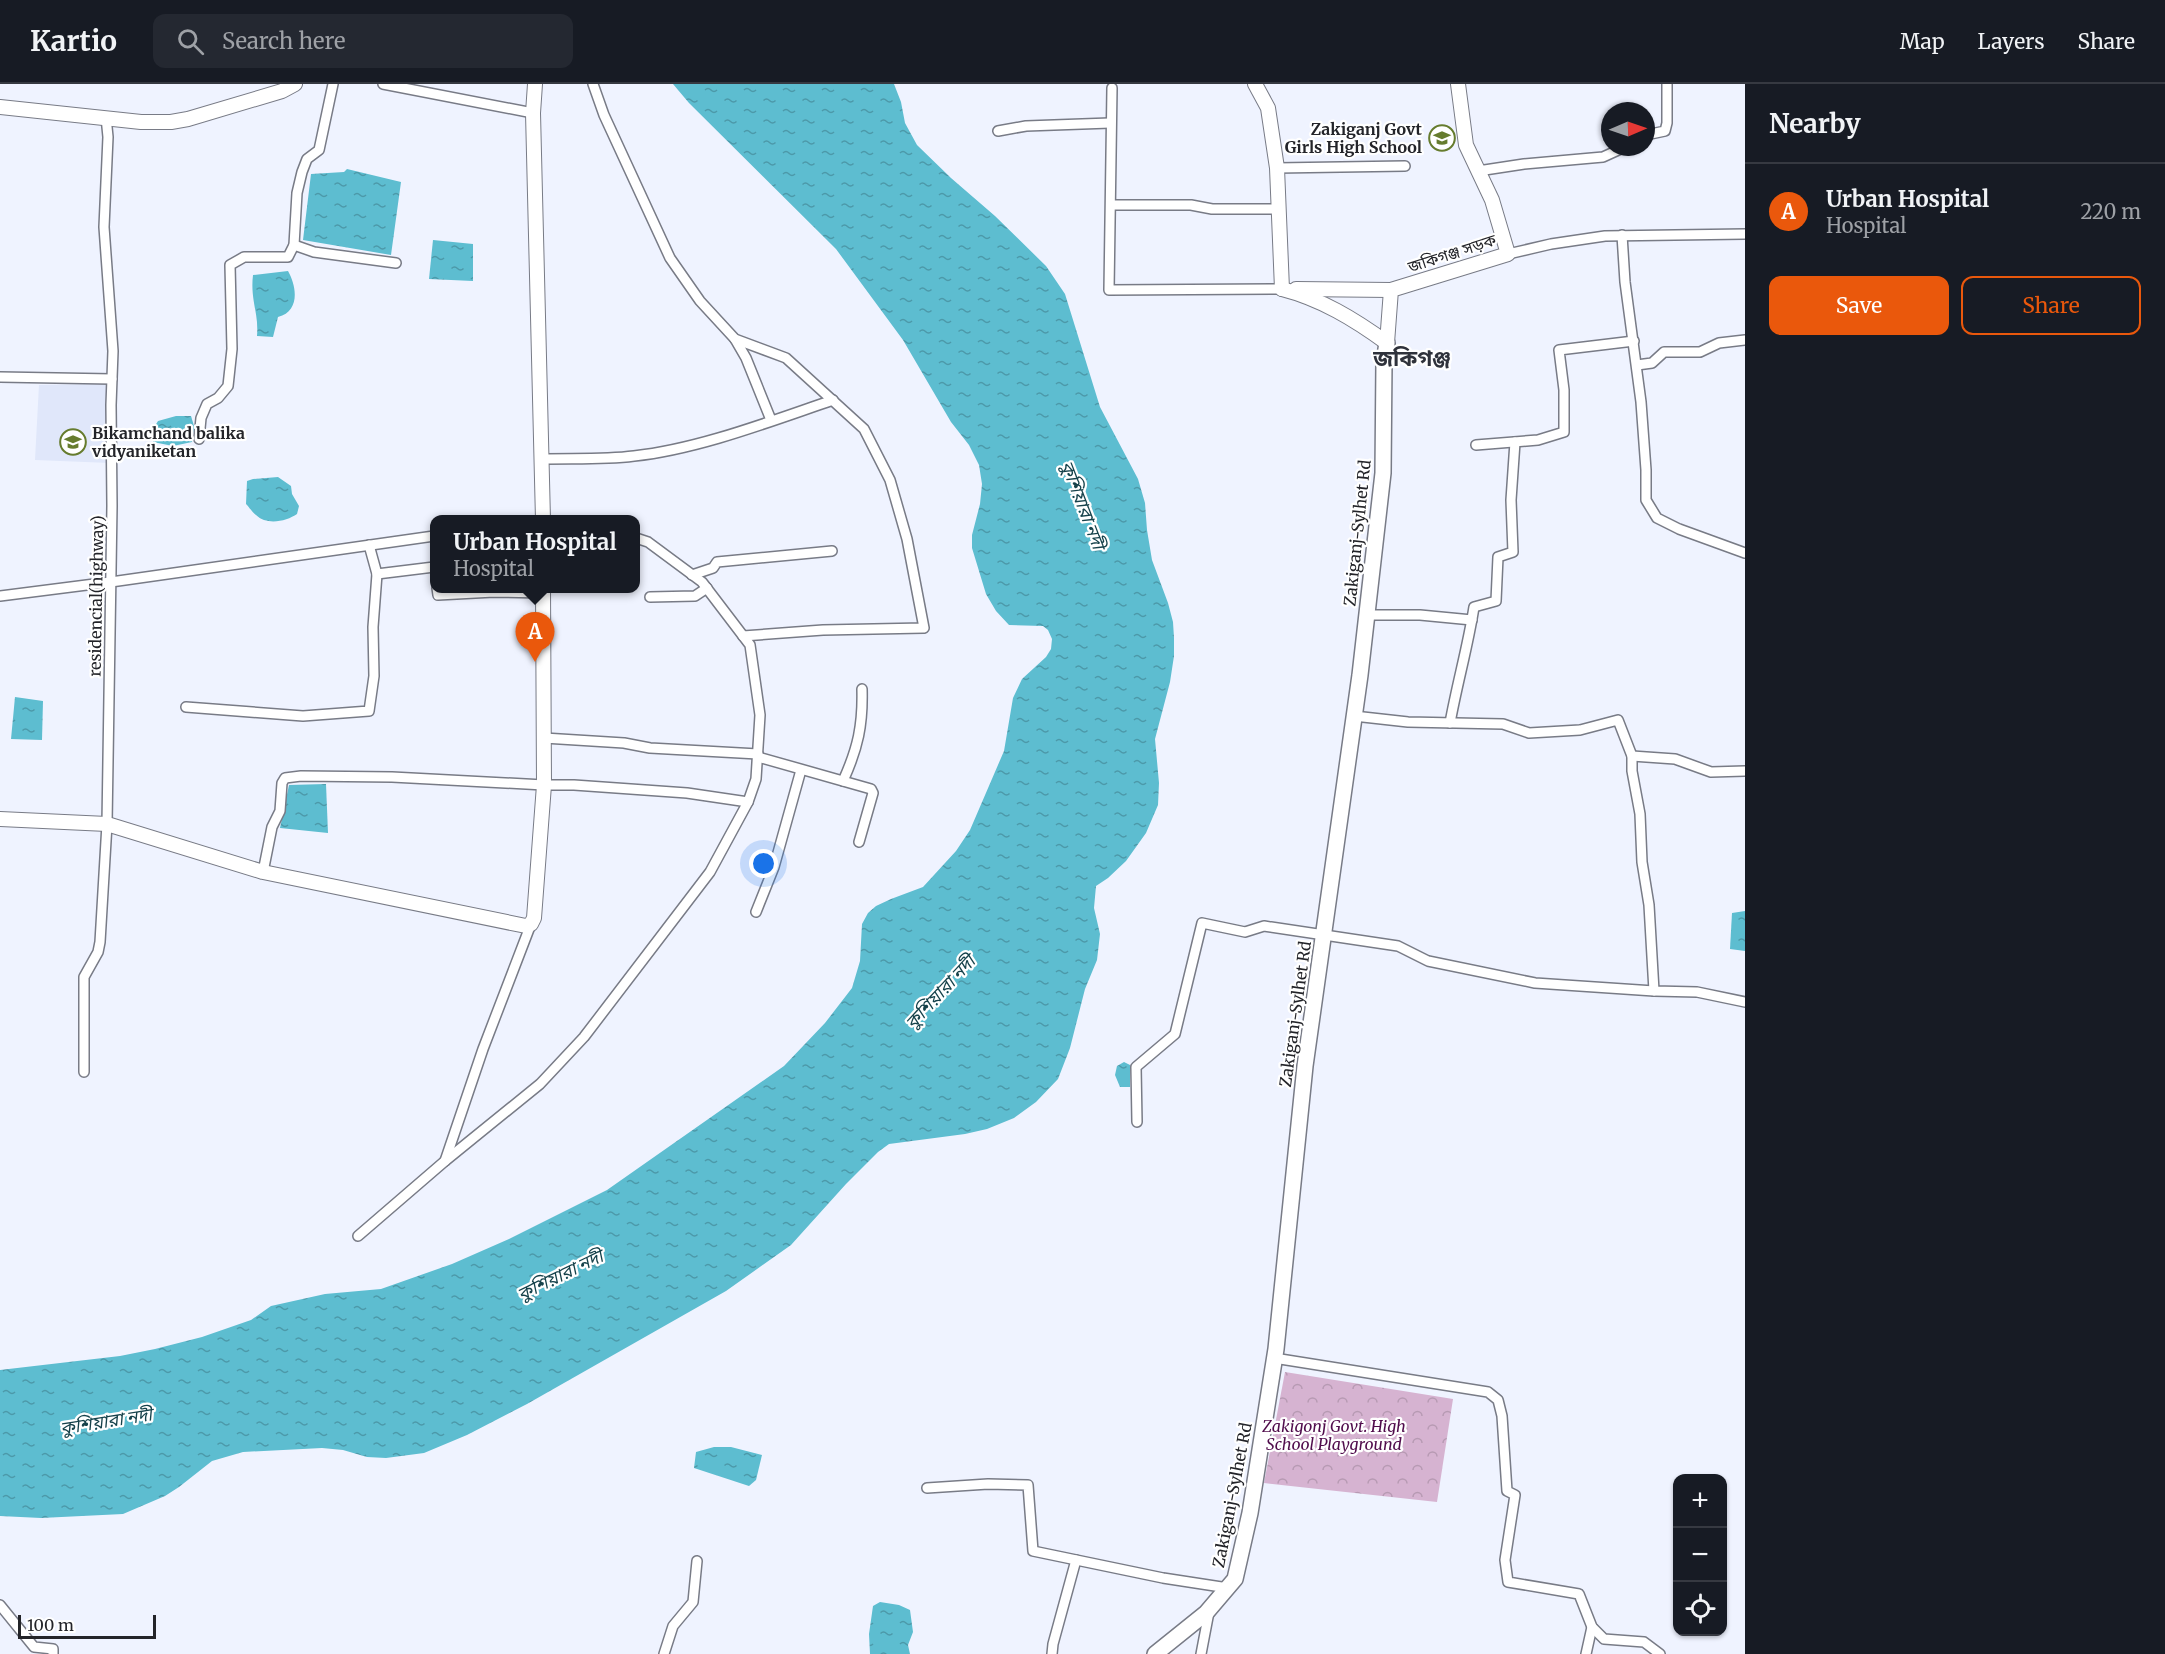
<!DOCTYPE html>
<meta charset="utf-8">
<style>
body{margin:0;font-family:Merriweather,"Noto Sans Bengali",serif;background:#242831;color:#f1f3f6}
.controls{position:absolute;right:18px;bottom:18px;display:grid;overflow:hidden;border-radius:12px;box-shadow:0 2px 4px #0004}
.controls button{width:54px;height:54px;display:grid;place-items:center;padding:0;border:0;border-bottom:2px solid #363941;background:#171b24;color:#f1f3f6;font:30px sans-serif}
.compass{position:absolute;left:1601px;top:18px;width:54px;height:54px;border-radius:50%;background:#171b24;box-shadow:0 2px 4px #0004;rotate:88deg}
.scale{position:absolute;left:18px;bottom:15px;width:138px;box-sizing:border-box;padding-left:6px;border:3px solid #232429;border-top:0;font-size:16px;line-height:21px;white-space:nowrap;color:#232429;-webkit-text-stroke:4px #fff;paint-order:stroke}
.you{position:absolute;left:764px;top:780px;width:21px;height:21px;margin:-15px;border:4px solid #fff;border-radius:50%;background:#1a73e8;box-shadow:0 0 0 9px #1a73e833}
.badge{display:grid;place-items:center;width:39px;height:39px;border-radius:50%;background:#ea580c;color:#fff;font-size:20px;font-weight:700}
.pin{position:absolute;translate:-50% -50px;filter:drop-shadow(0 2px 3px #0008)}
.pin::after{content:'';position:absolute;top:32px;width:21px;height:18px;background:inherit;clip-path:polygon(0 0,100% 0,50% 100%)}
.popup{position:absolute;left:430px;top:431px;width:210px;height:78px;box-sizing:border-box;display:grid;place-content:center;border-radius:12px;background:#171b24;filter:drop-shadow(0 2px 4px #0005);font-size:20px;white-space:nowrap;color:#9ea1a6}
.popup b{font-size:22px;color:#f1f3f6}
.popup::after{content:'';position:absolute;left:50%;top:100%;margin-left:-12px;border:12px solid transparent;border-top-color:#171b24}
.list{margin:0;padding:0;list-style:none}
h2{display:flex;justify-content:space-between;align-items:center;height:78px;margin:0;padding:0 24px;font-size:26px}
h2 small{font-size:20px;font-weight:400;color:#9ea1a6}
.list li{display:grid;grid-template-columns:39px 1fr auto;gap:18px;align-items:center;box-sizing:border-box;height:96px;padding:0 24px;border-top:2px solid #363941}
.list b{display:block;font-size:22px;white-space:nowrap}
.list p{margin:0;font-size:20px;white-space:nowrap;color:#9ea1a6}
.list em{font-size:20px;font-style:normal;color:#9ea1a6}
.actions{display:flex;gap:12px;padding:18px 24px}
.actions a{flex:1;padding:14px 0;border:2px solid #ea580c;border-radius:12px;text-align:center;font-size:21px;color:#ea580c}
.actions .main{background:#ea580c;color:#fff}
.icon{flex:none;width:33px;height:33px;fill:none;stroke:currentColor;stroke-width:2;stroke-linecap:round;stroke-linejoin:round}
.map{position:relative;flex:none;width:1745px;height:1570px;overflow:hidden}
header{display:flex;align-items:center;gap:36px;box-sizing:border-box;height:84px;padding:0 30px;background:#171b24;border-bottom:2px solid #363941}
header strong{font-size:28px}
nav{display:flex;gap:33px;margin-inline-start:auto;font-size:21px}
.search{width:420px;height:54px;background:#242831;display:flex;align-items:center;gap:15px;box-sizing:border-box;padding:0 21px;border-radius:12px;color:#9ea1a6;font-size:22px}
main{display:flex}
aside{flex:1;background:#171b24}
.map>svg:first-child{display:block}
.built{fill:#e0e7fa}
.forest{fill:url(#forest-crowns)}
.water{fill:url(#water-ripples)}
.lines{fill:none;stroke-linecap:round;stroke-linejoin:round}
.street-casing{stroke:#787b86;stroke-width:12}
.secondary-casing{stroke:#787b86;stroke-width:16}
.primary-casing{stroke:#787b86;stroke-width:18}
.street{stroke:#fff;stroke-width:9}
.secondary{stroke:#fff;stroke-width:14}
.primary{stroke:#fff;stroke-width:15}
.labels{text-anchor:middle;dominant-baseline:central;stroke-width:4.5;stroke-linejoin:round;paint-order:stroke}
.poi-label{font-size:16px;font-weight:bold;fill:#232429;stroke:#fff;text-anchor:end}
.street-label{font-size:16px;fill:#232429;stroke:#fff}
.park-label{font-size:16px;font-style:italic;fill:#500c4c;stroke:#fff}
.water-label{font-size:18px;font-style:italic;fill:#16424b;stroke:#fff}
.district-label{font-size:22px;font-weight:bold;fill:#2f323b;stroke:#fff}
</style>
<header>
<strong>Kartio</strong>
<div class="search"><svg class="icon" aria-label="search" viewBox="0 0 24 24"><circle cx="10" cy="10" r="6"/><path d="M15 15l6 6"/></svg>Search here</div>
<nav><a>Map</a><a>Layers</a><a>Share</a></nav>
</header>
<main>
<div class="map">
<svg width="1745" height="1570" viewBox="0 0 1745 1570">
<defs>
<pattern id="forest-crowns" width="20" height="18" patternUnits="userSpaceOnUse" patternTransform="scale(1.5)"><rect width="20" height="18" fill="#d6b3d1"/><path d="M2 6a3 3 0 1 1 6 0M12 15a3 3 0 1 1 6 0" fill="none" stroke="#b79ab3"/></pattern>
<pattern id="water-ripples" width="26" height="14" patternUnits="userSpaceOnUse" patternTransform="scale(1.5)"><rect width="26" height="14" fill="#5dbdd0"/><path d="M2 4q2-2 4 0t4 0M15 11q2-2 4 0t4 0" fill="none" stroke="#4c99a9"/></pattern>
</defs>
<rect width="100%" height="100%" fill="#eff3ff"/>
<path class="built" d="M110,300V379L35,376L39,301Z"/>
<path class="forest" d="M1285,1288L1453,1315L1437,1418L1264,1399Z"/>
<g class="water">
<path d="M673,0H894L901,18L905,39L917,61L951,94L995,132L1046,182L1065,210L1100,323L1138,395L1145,419L1147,446L1152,476L1168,519L1173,538L1174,554V572L1170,598L1155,655L1159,699L1158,721L1146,749L1126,777L1108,794L1096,802L1094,824L1100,850L1097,876L1085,905L1070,964L1058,995L1036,1018L1014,1034L987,1045L965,1050L889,1060L878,1068L846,1100L791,1161L726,1207L527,1320L467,1351L424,1369L386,1374L367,1373L343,1366L322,1364L243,1368L212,1377L179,1403L165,1412L123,1430L41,1434L0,1432V1286L120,1272L155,1265L202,1253L251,1236L271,1222L325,1210L381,1205L452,1180L509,1155L607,1106L784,982L825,939L852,904L860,877L862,840L868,829L876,822L891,815L923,803L956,767L970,746L1004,667L1013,614L1022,595L1046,573L1051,565L1052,555L1048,546L1043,542L1009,541L996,527L986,510L972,464V451L980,420L982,400L979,381L969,361L951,338L903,256L836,165L689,19Z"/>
<path d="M347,85L401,98L391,171L303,156L311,90L344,88Z"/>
<path d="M433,156L473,160V197L429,195Z"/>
<path d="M288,187C297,203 300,227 278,233L273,253L257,252C259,229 250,216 253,191Z"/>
<path d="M176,332H191L194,342L192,358L173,362L153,358V345L158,337Z"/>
<path d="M278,393L291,402L292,410L299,422L297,430C287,437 267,442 256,431C252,428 249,423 246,420L247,397L253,395Z"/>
<path d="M15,613L43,617L42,656L11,655Z"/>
<path d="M326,700L328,749L280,744L289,701Z"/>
<path d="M1745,827V867L1730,865L1732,829Z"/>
<path d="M1124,978L1130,981V1003H1120L1115,991L1117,982Z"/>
<path d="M714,1363H731L762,1371L756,1396L749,1402L694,1384L696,1368Z"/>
<path d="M880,1518L899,1521L910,1526L913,1548L908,1561L910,1570H870L869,1550L873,1522Z"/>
</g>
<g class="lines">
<g class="street-casing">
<g id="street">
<path d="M383,0L533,29"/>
<path d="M593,0L604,31L670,174L700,217L735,255L786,274L864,345L890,396L907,455L924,544L823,546L743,552"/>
<path d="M1112,4L1109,206L1282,205"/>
<path d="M998,47L1026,42L1110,39"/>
<path d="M1646,51L1665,47L1667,39V0"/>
<path d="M1277,84L1405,82"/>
<path d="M1478,87L1524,80L1603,73L1625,63"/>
<path d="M1112,121H1191L1212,125H1279"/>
<path d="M1622,151L1625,198L1641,318L1646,386V416L1657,434L1679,445L1745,469"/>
<path d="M294,161L314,168L396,179"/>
<path d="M1508,170L1551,160L1605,152L1745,150"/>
<path d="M735,255L746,274L771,336"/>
<path d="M1637,281L1652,279L1664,268H1700L1719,259L1745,256"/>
<path d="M0,293L112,295"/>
<path d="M199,355L201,334L207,320L218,314L228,302L232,265L230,181L244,173H288L294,161L297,109L302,88L307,75L319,66L333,0"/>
<path d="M1476,361L1538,356L1564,348V306L1559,266L1634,257"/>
<path d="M541,375C572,374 603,376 634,372C699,365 771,337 833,316"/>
<path d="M369,461L377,490L434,483"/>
<path d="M692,491L713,484L717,478L832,467"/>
<path d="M437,504L438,511L494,508L543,509"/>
<path d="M0,512L118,497L434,452"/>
<path d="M650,513L695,512L707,504"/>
<path d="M1367,531H1420L1472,536"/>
<path d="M186,623L303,632L369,627L374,592L373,543L377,490"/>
<path d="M1354,632L1408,638L1503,640L1529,649L1580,646L1618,636L1632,672V687L1640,730L1642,778L1649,821L1654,907"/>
<path d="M1450,639C1457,600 1468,562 1474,523L1496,517L1498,473L1513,468L1511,416L1515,358"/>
<path d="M544,654L624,659L650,664L758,670"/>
<path d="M1632,672L1675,675L1711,688L1745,687"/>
<path d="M758,673L871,705L873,709L859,758"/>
<path d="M843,697C858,664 863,641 862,605"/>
<path d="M263,788L272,743L280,727L282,699L285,694L301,692L392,693L544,701H574L687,709L748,718"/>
<path d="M756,828L774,783L801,686"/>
<path d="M84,988V893L98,868L100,858L107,740L112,422L111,321L113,267L104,143L108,53L106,33"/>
<path d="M1137,1038L1136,983L1175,950L1202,839L1245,848L1264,842L1398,862L1428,877L1535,899L1654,907L1697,908L1745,918"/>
<path d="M445,1077L483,965L531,840"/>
<path d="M358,1152L445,1077L540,1000L584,953L710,788L748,718L756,695L760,631L750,561L702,498L648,458L636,454"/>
<path d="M1274,1274L1488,1308L1498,1316L1502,1332L1507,1407L1515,1411L1505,1476L1508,1498L1579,1510L1592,1543L1604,1555L1644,1558L1660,1570"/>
<path d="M927,1404L988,1400L1028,1401L1033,1467L1163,1494L1228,1504"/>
<path d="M0,1521L34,1563L53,1565V1570"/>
<path d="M664,1570L673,1542L693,1518L697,1477"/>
<path d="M1052,1570L1053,1560L1076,1476"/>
<path d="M1201,1570L1209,1528"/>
<path d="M1586,1570L1592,1543"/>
</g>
</g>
<g class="secondary-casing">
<g id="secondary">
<path d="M535,0L533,29L543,436"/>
<path d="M1255,0L1268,24L1277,84L1282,205"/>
<path d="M0,23L141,38H171L188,35L282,7L295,0"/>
<path d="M1282,205C1321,215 1354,235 1387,259"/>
<path d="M1296,205L1391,206"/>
<path d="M1387,259L1391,206L1508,170L1492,116L1466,61L1458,0"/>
<path d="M0,735L107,740L263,788L526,842L531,840L534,834L544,701L543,504"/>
</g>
</g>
<g class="primary-casing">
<path id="primary" d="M1155,1570L1206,1529L1235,1495L1250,1429L1276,1265L1305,982L1360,591L1383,389L1384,278L1387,259"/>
</g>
<use href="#street" class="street"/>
<use href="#secondary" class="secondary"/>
<use href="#primary" class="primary"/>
</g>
<defs>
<g id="school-ring" transform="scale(1.35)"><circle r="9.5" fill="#fff" stroke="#667c2e" stroke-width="1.5"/><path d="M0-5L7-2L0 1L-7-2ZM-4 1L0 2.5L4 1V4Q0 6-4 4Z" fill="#667c2e"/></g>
</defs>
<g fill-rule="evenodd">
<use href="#school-ring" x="1442" y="54"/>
<use href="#school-ring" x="73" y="358"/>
</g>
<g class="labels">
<g class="poi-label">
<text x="1422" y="45">Zakiganj Govt<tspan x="1422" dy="18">Girls High School</tspan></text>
<text x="92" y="349" text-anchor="start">Bikamchand balika<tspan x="92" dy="18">vidyaniketan</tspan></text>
</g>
<g class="street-label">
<text transform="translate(1452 169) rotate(-18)">জকিগঞ্জ সড়ক</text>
<text transform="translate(1357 449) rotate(-84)">Zakiganj-Sylhet Rd</text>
<text transform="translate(96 512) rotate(-89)">residencial(highway)</text>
<text transform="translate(1295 930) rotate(-82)">Zakiganj-Sylhet Rd</text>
<text transform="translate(1232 1411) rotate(-79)">Zakiganj-Sylhet Rd</text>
</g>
<g class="park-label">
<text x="1334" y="1342">Zakigonj Govt. High<tspan x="1334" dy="18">School Playground</tspan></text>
</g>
<g class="water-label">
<text transform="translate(1083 421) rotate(69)">কুশিয়ারা নদী</text>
<text transform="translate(940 908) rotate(-47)">কুশিয়ারা নদী</text>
<text transform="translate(560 1191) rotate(-26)">কুশিয়ারা নদী</text>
<text transform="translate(106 1337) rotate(-9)">কুশিয়ারা নদী</text>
</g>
<g class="district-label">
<text x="1412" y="274">জকিগঞ্জ</text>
</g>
</g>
</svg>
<div class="controls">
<button>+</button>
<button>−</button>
<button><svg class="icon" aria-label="locate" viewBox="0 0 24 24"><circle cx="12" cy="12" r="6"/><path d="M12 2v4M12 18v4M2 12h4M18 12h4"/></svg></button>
</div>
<svg class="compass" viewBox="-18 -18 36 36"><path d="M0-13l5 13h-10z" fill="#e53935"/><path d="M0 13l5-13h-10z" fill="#9ea1a6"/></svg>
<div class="scale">100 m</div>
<div class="you"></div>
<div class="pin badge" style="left:535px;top:578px">A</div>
<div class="popup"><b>Urban Hospital</b>Hospital</div>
</div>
<aside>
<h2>Nearby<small></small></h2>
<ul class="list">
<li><span class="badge">A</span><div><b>Urban Hospital</b><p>Hospital</p></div><em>220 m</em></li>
</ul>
<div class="actions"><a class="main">Save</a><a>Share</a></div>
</aside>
</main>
